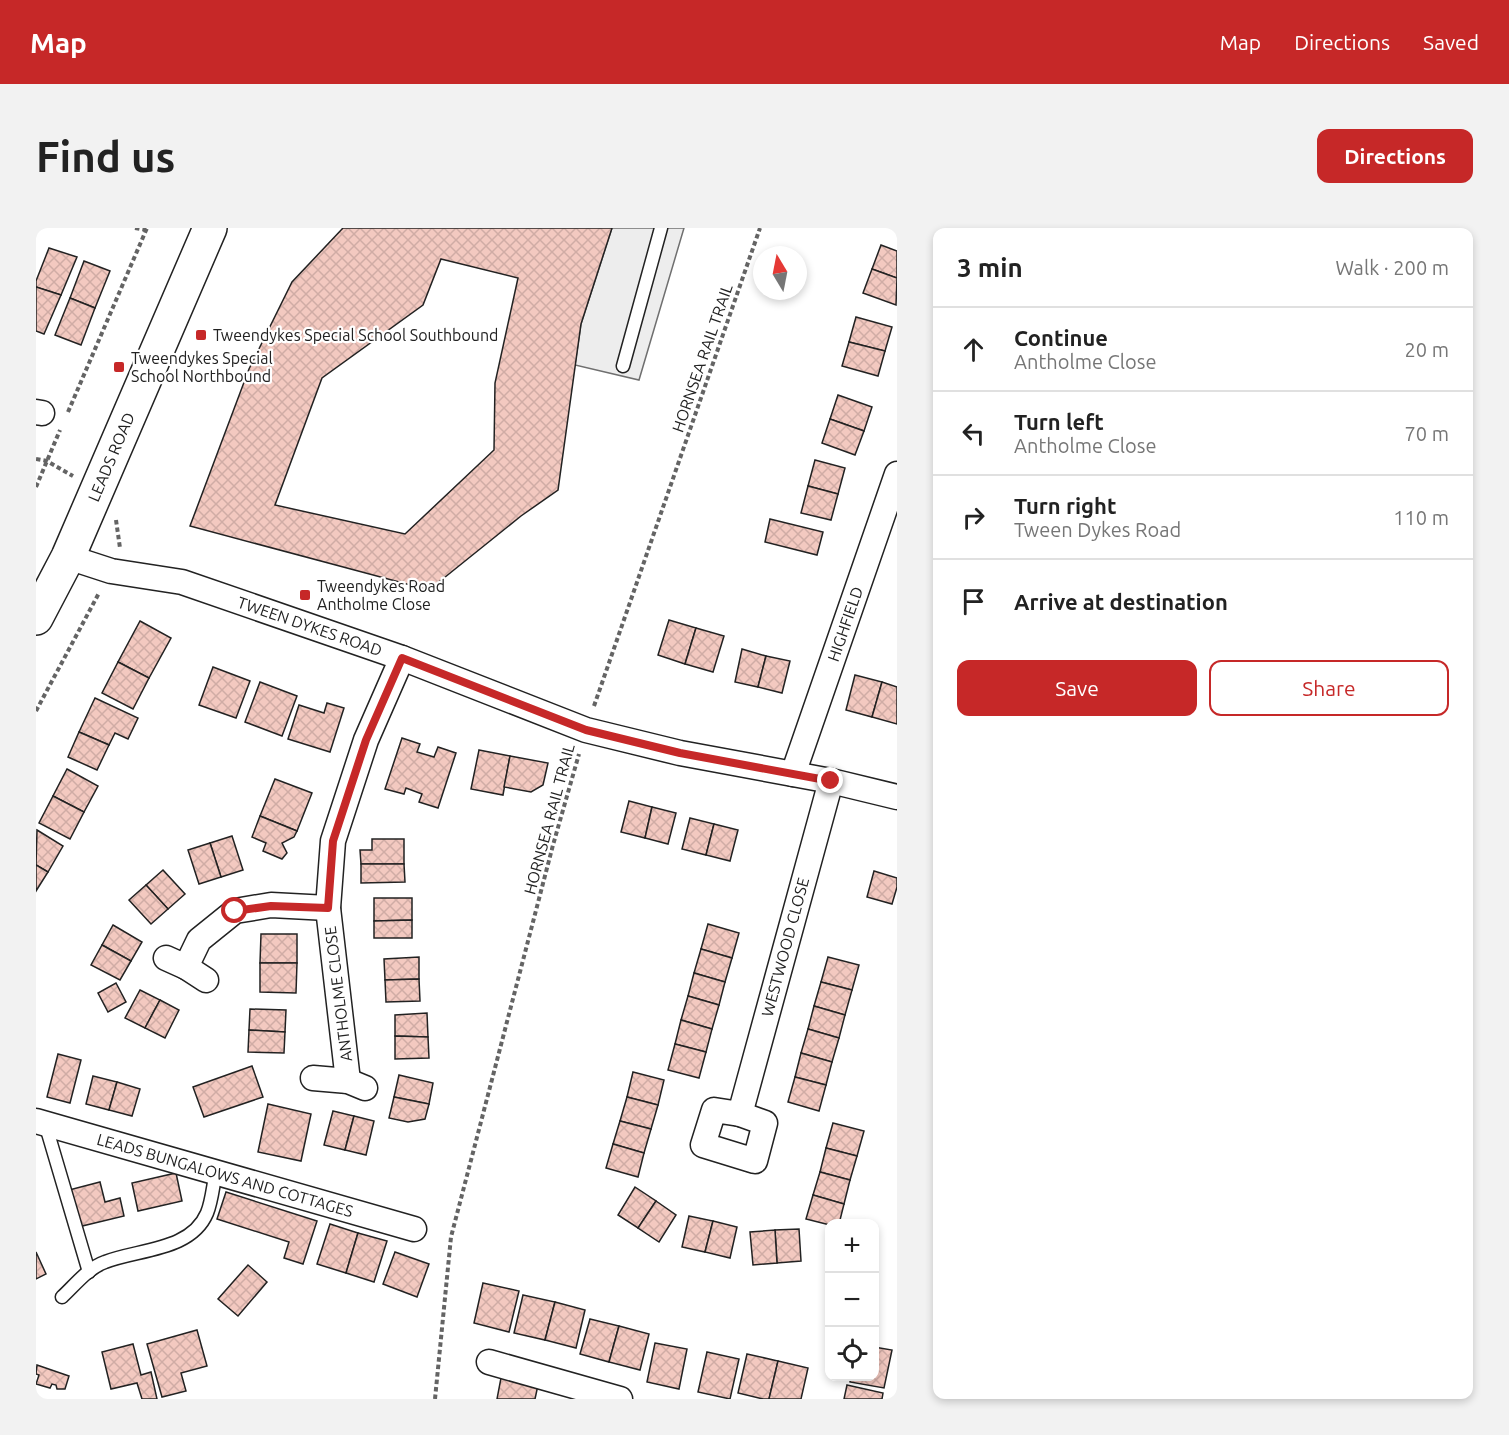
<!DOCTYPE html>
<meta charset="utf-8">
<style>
body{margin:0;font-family:Ubuntu,sans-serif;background:#f2f2f2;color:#222}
.controls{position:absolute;right:18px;bottom:18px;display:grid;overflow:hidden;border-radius:12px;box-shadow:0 3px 9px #0003}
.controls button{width:54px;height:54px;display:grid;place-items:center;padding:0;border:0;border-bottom:2px solid #e0e0e0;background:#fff;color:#222;font:30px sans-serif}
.compass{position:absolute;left:717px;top:18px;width:54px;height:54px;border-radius:50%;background:#fff;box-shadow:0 3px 9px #0003;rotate:350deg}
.stop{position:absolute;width:18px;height:18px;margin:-14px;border:4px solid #c62828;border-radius:50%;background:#fff}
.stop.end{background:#c62828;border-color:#fff;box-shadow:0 2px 6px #0008}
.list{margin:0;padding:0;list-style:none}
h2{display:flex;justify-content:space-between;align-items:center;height:78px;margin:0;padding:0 24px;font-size:26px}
h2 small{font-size:20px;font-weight:400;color:#767676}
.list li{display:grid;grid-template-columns:39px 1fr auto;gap:18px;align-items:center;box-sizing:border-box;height:84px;padding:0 24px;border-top:2px solid #e0e0e0}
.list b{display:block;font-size:22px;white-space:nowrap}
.list p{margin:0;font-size:20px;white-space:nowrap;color:#767676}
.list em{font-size:20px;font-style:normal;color:#767676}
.actions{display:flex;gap:12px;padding:18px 24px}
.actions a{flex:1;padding:14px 0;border:2px solid #c62828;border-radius:12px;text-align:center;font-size:21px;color:#c62828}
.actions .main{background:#c62828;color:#fff}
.icon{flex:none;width:33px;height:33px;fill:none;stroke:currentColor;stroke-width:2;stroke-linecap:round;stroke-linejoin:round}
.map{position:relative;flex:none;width:861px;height:1171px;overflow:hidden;border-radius:12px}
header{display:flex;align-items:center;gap:36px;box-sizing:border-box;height:84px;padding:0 30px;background:#c62828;color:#fff}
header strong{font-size:28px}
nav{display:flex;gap:33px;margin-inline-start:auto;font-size:21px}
.intro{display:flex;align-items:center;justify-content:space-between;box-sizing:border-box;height:144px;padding:0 36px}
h1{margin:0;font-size:42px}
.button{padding:15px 27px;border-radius:12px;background:#c62828;color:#fff;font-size:21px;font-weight:700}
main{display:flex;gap:36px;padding:0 36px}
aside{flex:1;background:#fff;border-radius:12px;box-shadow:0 3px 9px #0003}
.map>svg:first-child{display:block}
.parking{fill:#ededed;stroke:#6f6f6f;stroke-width:1.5}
.building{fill:url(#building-cross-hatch);stroke:#222;stroke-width:1.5;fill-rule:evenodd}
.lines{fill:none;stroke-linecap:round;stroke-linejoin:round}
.service-casing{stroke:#222;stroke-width:15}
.minor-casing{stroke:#222;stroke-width:27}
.secondary-casing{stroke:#222;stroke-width:36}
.path{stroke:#646464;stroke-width:4;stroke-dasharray:4.5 3;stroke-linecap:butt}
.service{stroke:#fff;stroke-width:12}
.minor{stroke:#fff;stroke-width:24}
.secondary{stroke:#fff;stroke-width:33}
.route{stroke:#c62828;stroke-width:8}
.poi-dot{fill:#c62828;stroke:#fff;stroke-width:2}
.labels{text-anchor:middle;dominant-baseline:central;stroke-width:4.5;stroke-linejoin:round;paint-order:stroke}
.poi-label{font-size:16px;fill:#222;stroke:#fff;text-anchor:start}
.street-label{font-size:16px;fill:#222;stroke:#fff}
</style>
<header>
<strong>Map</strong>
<nav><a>Map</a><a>Directions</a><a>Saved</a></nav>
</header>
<div class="intro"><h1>Find us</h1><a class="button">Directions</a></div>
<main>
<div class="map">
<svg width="861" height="1171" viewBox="0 0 861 1171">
<defs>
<pattern id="building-cross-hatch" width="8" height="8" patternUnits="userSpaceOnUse" patternTransform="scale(1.5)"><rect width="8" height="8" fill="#f3c9c0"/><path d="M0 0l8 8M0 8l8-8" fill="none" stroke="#d0aca5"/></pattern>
</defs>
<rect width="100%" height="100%" fill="#fff"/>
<path class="parking" d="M576,0H648L603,152L539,137L545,96Z"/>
<g class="building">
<path d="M307,0H576L545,96L522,262L485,288L393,362L154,298L213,141L256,54ZM405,31L482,50L459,155L458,222L369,306L239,277L286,150L387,77Z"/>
<path d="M845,17L861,23V50L836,41Z"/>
<path d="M13,20L41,29L25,67L0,59V53Z"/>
<path d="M48,33L74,43L59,80L34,70Z"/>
<path d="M836,41L861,50L860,77L827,65Z"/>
<path d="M0,59L25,67L8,106L0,103Z"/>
<path d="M34,70L59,80L45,117L19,107Z"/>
<path d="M820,89L856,99L849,123L813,114Z"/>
<path d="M813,114L849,123L842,148L806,138Z"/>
<path d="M802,167L836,179L828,203L794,191Z"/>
<path d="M794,191L828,203L819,227L786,215Z"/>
<path d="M779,232L809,240L802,266L772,258Z"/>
<path d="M772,258L802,266L795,292L765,285Z"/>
<path d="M734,291L787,304L781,327L729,314Z"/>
<path d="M633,392L660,400L649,436L622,427Z"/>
<path d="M104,393L135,410L113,450L82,434Z"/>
<path d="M660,400L688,408L677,444L649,436Z"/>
<path d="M706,421L730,428L722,459L699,454Z"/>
<path d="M730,428L754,433L746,465L722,459Z"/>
<path d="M82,434L113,450L97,481L66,465Z"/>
<path d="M177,439L214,453L200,490L163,477Z"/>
<path d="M819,447L846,454L836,489L810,482Z"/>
<path d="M224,454L261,468L246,508L209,494Z"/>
<path d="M846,454L861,459V496L836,489Z"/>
<path d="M59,470L102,490L92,511L79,505L73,517L43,504Z"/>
<path d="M291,475L308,480L294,524L252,511L263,477L288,485Z"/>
<path d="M43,504L73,517L61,542L32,529Z"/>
<path d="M366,510L384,516L381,524L398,529L402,519L420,525L402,580L383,574L386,566L370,560L368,566L349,561Z"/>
<path d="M443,522L474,528L467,567L435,561Z"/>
<path d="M474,528L512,535L507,557L495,564L468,559Z"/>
<path d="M31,541L62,558L48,584L17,568Z"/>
<path d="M239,551L276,565L261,603L224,588Z"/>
<path d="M17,568L48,584L34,611L3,595Z"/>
<path d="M593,573L616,579L609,610L585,604Z"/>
<path d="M616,579L640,585L632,616L609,610Z"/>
<path d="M224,588L261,603L258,609L246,615L251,625L246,631L227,623L230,615L216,609Z"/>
<path d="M654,590L678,596L670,627L646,621Z"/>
<path d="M678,596L702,602L694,633L670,627Z"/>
<path d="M1,602L27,618L12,644L0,637Z"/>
<path d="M196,608L207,642L185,649L174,615Z"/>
<path d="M336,611H368V636H325L324,622H336Z"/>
<path d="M174,615L185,649L163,656L152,622Z"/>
<path d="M325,636H368L369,654L325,655Z"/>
<path d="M0,637L12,644L0,663Z"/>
<path d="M127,642L149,666L132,681L110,657Z"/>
<path d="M838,643L861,650V659L856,676L831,669Z"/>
<path d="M110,657L132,681L115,696L93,672Z"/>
<path d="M338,670H376V692L338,693Z"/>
<path d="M376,692V710H338V693Z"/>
<path d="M672,696L703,705L696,730L665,721Z"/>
<path d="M77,697L106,714L95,733L66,717Z"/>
<path d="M225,706H261V735H224Z"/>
<path d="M66,717L95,733L84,752L55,737Z"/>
<path d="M665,721L696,730L689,754L658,745Z"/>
<path d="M383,729V751L349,752L348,731Z"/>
<path d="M792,729L823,737L816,762L785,754Z"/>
<path d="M224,735H261L260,765L224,764Z"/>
<path d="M658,745L689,754L683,777L652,768Z"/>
<path d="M383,751L384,773L350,774L349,752Z"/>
<path d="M785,754L816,762L809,787L778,778Z"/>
<path d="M80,755L90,774L72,784L62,765Z"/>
<path d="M104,762L124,772L109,800L89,790Z"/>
<path d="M652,768L683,777L676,801L645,792Z"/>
<path d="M124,772L143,782L129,810L109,800Z"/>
<path d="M778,778L809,787L803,810L772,801Z"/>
<path d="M214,781L250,782L249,804L213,802Z"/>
<path d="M391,785L392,809L359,808V787Z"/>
<path d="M645,792L676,801L670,824L639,816Z"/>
<path d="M772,801L803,810L796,834L765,825Z"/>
<path d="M213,802L249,804L248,825L212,824Z"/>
<path d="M359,808L392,809L393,830L359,831Z"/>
<path d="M639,816L670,824L663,850L632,842Z"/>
<path d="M765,825L796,834L790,857L759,849Z"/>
<path d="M22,826L45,832L34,875L11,869Z"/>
<path d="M216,838L227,869L168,889L157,859Z"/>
<path d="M597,844L628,852L622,877L591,869Z"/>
<path d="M363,847L397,855L393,876L358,869Z"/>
<path d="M57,848L81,854L73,882L50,876Z"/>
<path d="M759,849L790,857L783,883L752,874Z"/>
<path d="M81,854L104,861L96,888L73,882Z"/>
<path d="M358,869L393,876L389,891L372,894L353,890Z"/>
<path d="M591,869L622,877L615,901L584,893Z"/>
<path d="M232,876L275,886L265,933L222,924Z"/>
<path d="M297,883L318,888L309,922L288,917Z"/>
<path d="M318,888L338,893L330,927L309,922Z"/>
<path d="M584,893L615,901L608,925L577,916Z"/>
<path d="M797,895L828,903L821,928L790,920Z"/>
<path d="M577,916L608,925L602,949L570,940Z"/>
<path d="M790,920L821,928L814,952L784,944Z"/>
<path d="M784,944L814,952L808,976L777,967Z"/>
<path d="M140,945L146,973L102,983L96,955Z"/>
<path d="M64,954L69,974L84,970L88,988L42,999L33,962Z"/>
<path d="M599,959L620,973L602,1000L582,987Z"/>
<path d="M190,964L281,993L267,1036L248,1030L253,1014L181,991Z"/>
<path d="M777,967L808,976L803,996H794V997L770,991Z"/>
<path d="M620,973L640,987L623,1014L602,1000Z"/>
<path d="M653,988L677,993L669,1024L646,1019Z"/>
<path d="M677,993L701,999L694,1030L669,1024Z"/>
<path d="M294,996L322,1005L310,1045L281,1036Z"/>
<path d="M763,1001L765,1033L741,1035L739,1002Z"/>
<path d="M739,1002L741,1035L717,1037L714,1004Z"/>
<path d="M322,1005L351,1013L338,1054L310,1045Z"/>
<path d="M0,1024L10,1046L0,1051Z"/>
<path d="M359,1024L393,1036L381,1069L347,1056Z"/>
<path d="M212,1037L231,1054L202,1088L182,1071Z"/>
<path d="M447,1055L483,1063L473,1104L438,1095Z"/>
<path d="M487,1067L519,1074L509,1112L478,1105Z"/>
<path d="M519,1074L549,1082L540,1120L509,1112Z"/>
<path d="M554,1091L583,1098L573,1134L544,1126Z"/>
<path d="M583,1098L613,1106L604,1142L573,1134Z"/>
<path d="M161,1102L171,1138L145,1145L150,1163L126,1169L111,1116Z"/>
<path d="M619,1115L651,1121L643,1161L611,1154Z"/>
<path d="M97,1116L105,1147L115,1144L121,1171H106L101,1155L75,1161L66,1124Z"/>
<path d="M838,1119L856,1122L848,1160L814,1154L815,1148H838Z"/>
<path d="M671,1124L703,1131L694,1171L662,1164Z"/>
<path d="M711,1126L742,1133L733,1171H727L702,1165Z"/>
<path d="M742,1133L772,1140L765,1171H733Z"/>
<path d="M1,1137L33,1148L29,1161H21L20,1157L16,1156L14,1160L0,1156L3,1147L0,1146Z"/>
<path d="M465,1150L502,1157L499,1171H461Z"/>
<path d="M811,1157L847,1165L846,1171H808Z"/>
</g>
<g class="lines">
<g class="service-casing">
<g id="service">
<path d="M587,138L625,0"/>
<path d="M9,895L53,1044"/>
<path d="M26,1069C39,1057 52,1040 69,1034C102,1021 155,1023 171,985C176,973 177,957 180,944"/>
</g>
</g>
<g class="minor-casing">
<g id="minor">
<path d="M0,184L6,185"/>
<path d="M32,329L75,343L146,354L366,430L550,502L644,525L795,553L861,569"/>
<path d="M757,546L861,246"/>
<path d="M130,730L150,739L170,752"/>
<path d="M150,739L163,712L199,683L235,677L292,680"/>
<path d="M277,850L312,853L329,860"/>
<path d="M312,853L292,680L297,613L330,512L366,430"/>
<path d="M678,882L704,886L729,895L719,933L667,917Z"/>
<path d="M704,886L795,553"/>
<path d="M0,893L378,1001"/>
<path d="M453,1134L584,1171"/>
</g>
</g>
<g class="secondary-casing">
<path id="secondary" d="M0,390L32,329L174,0"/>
</g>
<g class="path">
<path d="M99,0L110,2"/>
<path d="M32,184L111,0"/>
<path d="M0,231L11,233L37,248"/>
<path d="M0,259L24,202"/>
<path d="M80,292L84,320"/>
<path d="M558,478L724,0"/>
<path d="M0,483L63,365"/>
<path d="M399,1171L415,1009L517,617L543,526"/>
</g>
<use href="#service" class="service"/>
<use href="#minor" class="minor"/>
<use href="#secondary" class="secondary"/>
</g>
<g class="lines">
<path class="route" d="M199,683L235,678L292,680L297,613L330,512L366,430L550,502L644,525L795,553"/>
</g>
<g class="poi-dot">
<rect x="159" y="101" width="12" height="12" rx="3"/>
<rect x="77" y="133" width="12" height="12" rx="3"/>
<rect x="263" y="361" width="12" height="12" rx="3"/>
</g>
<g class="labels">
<g class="poi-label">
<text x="177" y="107">Tweendykes Special School Southbound</text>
<text x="95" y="130">Tweendykes Special<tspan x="95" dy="18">School Northbound</tspan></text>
<text x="281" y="358">Tweendykes Road<tspan x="281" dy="18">Antholme Close</tspan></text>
</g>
<g class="street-label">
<text transform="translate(666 130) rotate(-71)">HORNSEA RAIL TRAIL</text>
<text transform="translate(75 229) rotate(-67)">LEADS ROAD</text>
<text transform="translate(809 396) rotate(-71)">HIGHFIELD</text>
<text transform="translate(274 398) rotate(19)">TWEEN DYKES ROAD</text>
<text transform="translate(513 591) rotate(-75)">HORNSEA RAIL TRAIL</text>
<text transform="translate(749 719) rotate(-75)">WESTWOOD CLOSE</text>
<text transform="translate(302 766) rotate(-97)">ANTHOLME CLOSE</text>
<text transform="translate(189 947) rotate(16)">LEADS BUNGALOWS AND COTTAGES</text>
</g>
</g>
</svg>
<div class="controls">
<button>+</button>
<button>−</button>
<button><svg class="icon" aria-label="locate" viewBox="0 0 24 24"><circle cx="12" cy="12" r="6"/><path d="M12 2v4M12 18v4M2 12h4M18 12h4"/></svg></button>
</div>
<svg class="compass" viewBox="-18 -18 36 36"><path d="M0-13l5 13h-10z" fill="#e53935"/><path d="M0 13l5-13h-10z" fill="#767676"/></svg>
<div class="stop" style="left:199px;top:683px"></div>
<div class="stop end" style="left:795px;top:553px"></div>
</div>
<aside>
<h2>3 min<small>Walk · 200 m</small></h2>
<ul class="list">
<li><svg class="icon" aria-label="ahead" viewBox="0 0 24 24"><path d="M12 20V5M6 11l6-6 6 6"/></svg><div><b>Continue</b><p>Antholme Close</p></div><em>20 m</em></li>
<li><svg class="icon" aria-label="left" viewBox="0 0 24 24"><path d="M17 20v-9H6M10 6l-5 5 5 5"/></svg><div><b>Turn left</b><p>Antholme Close</p></div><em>70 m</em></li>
<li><svg class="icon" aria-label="right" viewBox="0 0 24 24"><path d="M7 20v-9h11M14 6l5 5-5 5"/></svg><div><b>Turn right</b><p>Tween Dykes Road</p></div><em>110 m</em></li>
<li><svg class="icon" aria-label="arrive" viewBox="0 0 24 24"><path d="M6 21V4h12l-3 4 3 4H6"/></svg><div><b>Arrive at destination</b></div></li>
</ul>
<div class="actions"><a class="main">Save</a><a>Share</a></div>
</aside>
</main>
